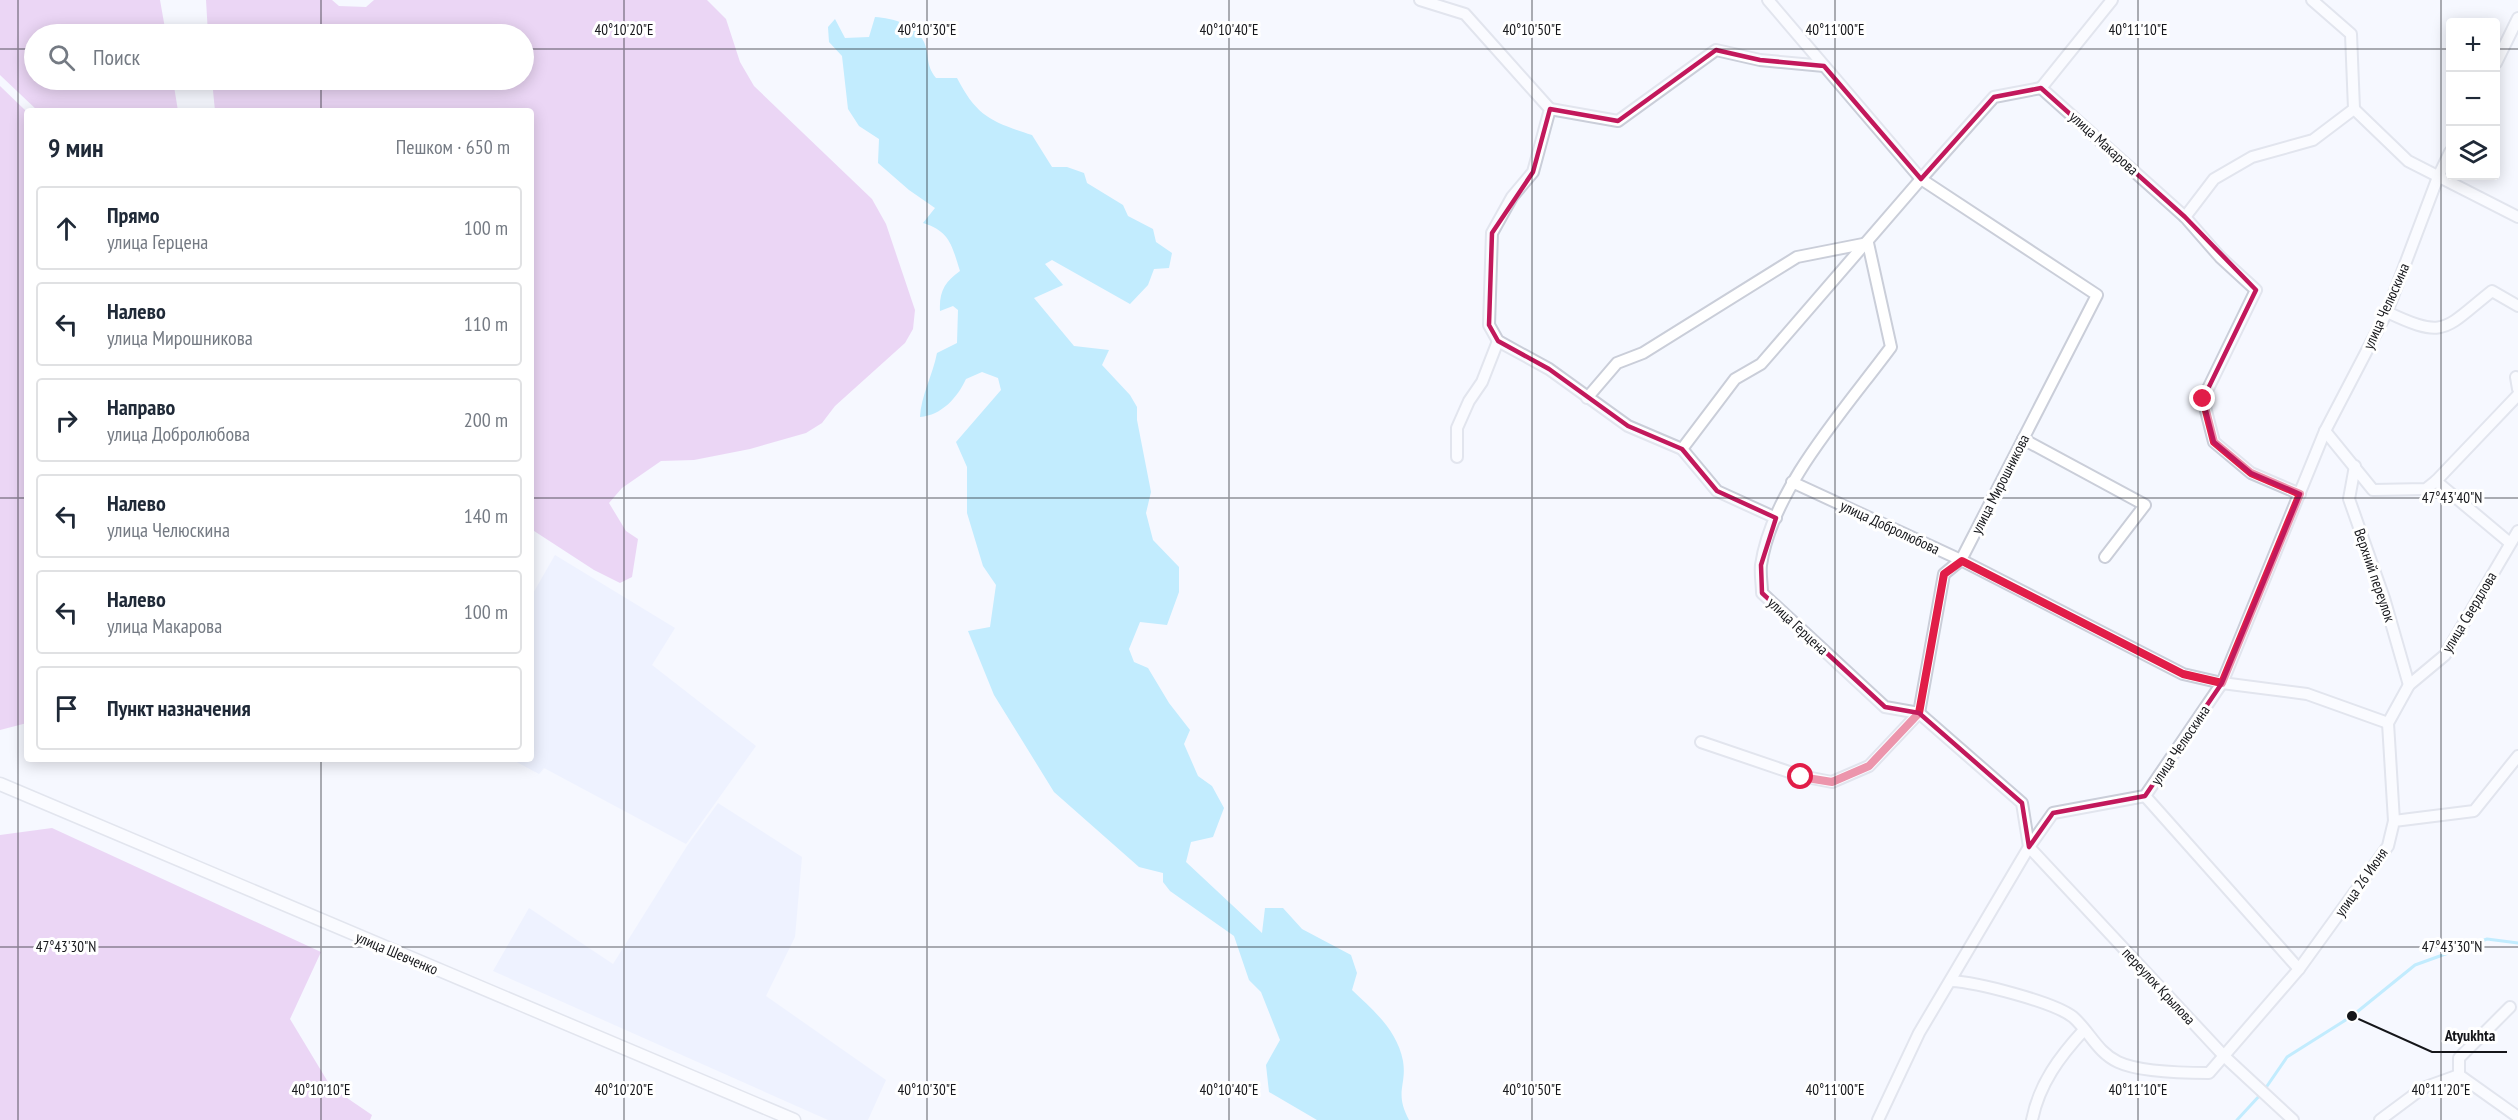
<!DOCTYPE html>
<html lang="ru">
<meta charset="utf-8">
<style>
body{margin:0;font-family:"PT Sans Narrow",sans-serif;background:#f6f6f7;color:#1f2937}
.controls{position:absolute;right:18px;top:18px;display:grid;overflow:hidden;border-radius:6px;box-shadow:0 3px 15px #0003}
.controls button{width:54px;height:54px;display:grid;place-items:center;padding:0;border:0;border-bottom:2px solid #e0e1e3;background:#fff;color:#1f2937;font:30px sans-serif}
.stop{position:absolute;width:18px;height:18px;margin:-14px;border:4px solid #e11d48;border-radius:50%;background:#fff}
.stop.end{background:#e11d48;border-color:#fff;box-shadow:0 2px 6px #0008}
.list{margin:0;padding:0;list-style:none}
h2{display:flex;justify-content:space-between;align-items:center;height:78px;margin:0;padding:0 24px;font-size:26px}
h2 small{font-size:20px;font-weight:400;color:#747a83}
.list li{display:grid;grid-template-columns:39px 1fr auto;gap:18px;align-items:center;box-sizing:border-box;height:84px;margin:0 12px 12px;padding:0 12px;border:2px solid #e0e1e3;border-radius:6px}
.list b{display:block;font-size:22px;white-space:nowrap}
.list p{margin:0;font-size:20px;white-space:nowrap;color:#747a83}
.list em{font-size:20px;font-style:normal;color:#747a83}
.icon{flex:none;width:33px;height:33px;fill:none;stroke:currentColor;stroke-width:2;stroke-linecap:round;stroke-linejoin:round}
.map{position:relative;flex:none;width:2518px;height:1120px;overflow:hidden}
.search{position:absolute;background:#fff;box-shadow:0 3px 15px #0003;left:24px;top:24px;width:510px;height:66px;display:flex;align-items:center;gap:15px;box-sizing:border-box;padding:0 21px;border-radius:33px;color:#747a83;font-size:22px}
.panel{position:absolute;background:#fff;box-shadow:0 3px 15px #0003;left:24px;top:108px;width:510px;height:654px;border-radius:6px}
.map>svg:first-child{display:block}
.built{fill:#e5ebfe}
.forest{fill:#deaee9}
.water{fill:#83ddfc}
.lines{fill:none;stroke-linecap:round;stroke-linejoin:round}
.stream{stroke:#83ddfc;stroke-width:3}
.minor-casing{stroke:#caced9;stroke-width:14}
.tertiary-casing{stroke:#caced9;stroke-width:15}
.minor{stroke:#fff;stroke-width:10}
.tertiary{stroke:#fff;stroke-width:12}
.route{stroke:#e11d48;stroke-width:8}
.marked{fill:none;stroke:#c2185b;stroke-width:4.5;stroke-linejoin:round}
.ticks{fill:none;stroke:#15161a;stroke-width:1.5;stroke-opacity:0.45}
.labels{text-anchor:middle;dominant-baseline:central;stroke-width:6;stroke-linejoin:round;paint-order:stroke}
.street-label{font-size:15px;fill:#15161a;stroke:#fff}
.ticks-label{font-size:15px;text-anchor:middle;fill:#15161a;stroke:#fff;stroke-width:6;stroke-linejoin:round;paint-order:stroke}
.leader{fill:none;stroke:#15161a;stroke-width:2}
.callout-dot{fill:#15161a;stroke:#fff;stroke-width:2}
.callout-label{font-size:16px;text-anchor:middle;font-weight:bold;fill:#15161a;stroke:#fff;stroke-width:6;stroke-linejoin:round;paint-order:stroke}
</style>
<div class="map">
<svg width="2518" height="1120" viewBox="0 0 2518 1120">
<rect width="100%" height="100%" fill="#f5f8ff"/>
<g class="built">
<path d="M555,555L675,628L652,665L756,746L686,844L544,768L539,774L511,759H531V597Z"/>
<path d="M718,803L802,857L795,937L766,996L886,1080L868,1120H828L493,971L529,908L613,964L687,846Z"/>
</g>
<g class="forest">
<path d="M0,0H160L166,34H34V80H173L178,111H38L0,75Z"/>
<path d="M206,0H332L339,6L366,7L374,0H707L726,19L740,62L754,86L872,199L886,224L915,310L913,329L905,343L835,406L822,423L806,433L750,449L694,460L661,461L622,488L609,503L626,531L638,539L632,577L620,583L594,570L531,529V111H215L212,80H524V34H208Z"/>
<path d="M0,86L27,112V723L0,730Z"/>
<path d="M52,828L321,952L290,1019L331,1087L372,1115L370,1120H0V835Z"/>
</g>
<path class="water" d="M875,17C893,18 916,25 924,42C930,56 925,64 936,78H957C977,117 992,122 1032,135L1052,167H1067L1084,173L1087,183L1123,205L1128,216L1153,229L1156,242L1172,253L1169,268L1154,269L1148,285L1130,304L1052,260L1045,264L1063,285L1034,298L1074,346L1109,350L1102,365L1130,395L1137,407V420L1151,492L1146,513L1153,540L1179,567V592L1167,625L1140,622L1129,649L1134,662L1148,668L1169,703L1190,730L1184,744L1198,776L1212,786L1224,808L1213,837L1191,842L1186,862L1262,933L1265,908H1283L1302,929L1351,955L1357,973L1352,990C1374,1011 1397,1030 1403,1061C1407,1086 1394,1092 1409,1120H1317L1269,1092L1266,1065L1280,1040L1261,992L1249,980L1234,936L1170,891L1163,882V873L1139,867L1054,792L994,695L968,631L990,627L996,585L983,566L967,513V467L956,442L1001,390L998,378L982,372L966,379C957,398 942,415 920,417C921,396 933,374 937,353L957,343L958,310L953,306L940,311C939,291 945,282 960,271C952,246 950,231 923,223L935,208L909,190L878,163L879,139L859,126L848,109L842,56L829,42L828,27L835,19L845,38L869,37Z"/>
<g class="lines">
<g class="stream">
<path d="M2265,1089L2287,1057L2352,1016L2415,965L2487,939L2518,943"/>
<path d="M2237,1120L2261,1094"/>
</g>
<g class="minor-casing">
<g id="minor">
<path d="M1420,0L1465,14L1550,109L1533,172L1512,197L1492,233L1489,325L1498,341L1549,369L1628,426L1682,449L1717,491L1776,518"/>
<path d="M1768,0L1921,179L1994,97L2041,88"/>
<path d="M2496,63L2518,18"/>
<path d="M2041,88L2185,217L2220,257L2256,290L2203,399L2214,442L2251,473L2300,494"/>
<path d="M2041,88L2112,0"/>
<path d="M1550,109L1618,121L1716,50L1760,60L1824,66"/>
<path d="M2354,109L2408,161L2518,217"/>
<path d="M2185,217L2214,179L2252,157L2313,140L2354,109L2351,34L2312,0"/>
<path d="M2387,312C2446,340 2444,329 2492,291L2518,306"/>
<path d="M2516,377L2518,389"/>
<path d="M1587,398L1617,363L1643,353L1797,257L1868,243L1891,347C1846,408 1772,489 1761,565C1760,574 1762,584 1762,593L1885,707L1919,713"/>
<path d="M2325,431L2373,490L2426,489L2436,481L2510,543"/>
<path d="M2023,439L2145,505L2105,557"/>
<path d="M1682,449L1735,379L1761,364L1921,179L2097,295L1961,560L1944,574L1919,713"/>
<path d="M1457,457V428L1469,401L1482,382L1498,341"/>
<path d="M2355,466L2349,499L2384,598L2409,685"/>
<path d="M2436,481L2518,395"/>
<path d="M1792,482L1961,560L2183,674L2222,683L2307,694L2388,723"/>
<path d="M1919,713L2022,803L2029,847L2225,1057L2293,1120"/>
<path d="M1701,742L1801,776L1832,782L1869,766L1919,713"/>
<path d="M2145,796L2299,969"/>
<path d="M2394,821L2388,723L2409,685L2445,655L2518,531"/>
<path d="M1951,981C1976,982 2054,1002 2073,1017C2090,1032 2097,1052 2118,1062C2139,1072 2186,1073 2209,1073L2299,969L2388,846L2394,821L2474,811L2518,756"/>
<path d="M2459,1075L2518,1117"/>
<path d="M1878,1120L1919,1033L2029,847L2053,813L2145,796L2222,683L2325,431L2387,312L2438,177L2450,152"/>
<path d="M2032,1120C2039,1084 2060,1056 2084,1030"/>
<path d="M2380,1120L2423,1088L2459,1075V1058L2510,1007"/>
</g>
</g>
<g class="tertiary-casing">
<path id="tertiary" d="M0,784L794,1120"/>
</g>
<use href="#minor" class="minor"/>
<use href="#tertiary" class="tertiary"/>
</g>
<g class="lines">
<path class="route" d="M1801,777L1832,782L1869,766L1919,713L1944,574L1962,561L2183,674L2222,683L2300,494L2251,473L2214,442L2203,399"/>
</g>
<path d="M0 0H2518V1120H0ZM1716,50L1760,60L1824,66L1921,179L1994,97L2041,88L2185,217L2256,290L2203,399L2214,442L2251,473L2300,494L2222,683L2145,796L2053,813L2029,847L2022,803L1919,713L1885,707L1762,593L1761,565L1776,518L1717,491L1682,449L1628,426L1549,369L1498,341L1489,325L1492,233L1533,172L1550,109L1618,121Z" fill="#f5f8ff" fill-opacity=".55" fill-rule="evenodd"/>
<path class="marked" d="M1716,50L1760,60L1824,66L1921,179L1994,97L2041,88L2185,217L2256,290L2203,399L2214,442L2251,473L2300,494L2222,683L2145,796L2053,813L2029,847L2022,803L1919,713L1885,707L1762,593L1761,565L1776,518L1717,491L1682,449L1628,426L1549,369L1498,341L1489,325L1492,233L1533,172L1550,109L1618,121Z"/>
<path class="ticks" d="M18,0V1120M321,0V34M624,0V1120M927,0V1120M1229,0V1120M1532,0V1120M1835,0V1120M2138,0V1120M2441,0V1120M0,49H34M524,49H2450M2496,49H2518M321,80V111M0,498H27M531,498H2518M321,759V1120M0,947H2518"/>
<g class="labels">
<g class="street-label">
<text transform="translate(2104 143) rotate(42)">улица Макарова</text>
<text transform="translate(2386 306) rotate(-66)">улица Челюскина</text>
<text transform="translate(2000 484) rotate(-63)">улица Мирошникова</text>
<text transform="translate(1890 527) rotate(25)">улица Добролюбова</text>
<text transform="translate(2375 575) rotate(71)">Верхний переулок</text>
<text transform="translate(2469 612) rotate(-59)">улица Свердлова</text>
<text transform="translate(1798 626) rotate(43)">улица Герцена</text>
<text transform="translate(2180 745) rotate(-56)">улица Челюскина</text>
<text transform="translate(2361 882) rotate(-55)">улица 26 Июня</text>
<text transform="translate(397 953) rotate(23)">улица Шевченко</text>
<text transform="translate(2159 986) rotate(47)">переулок Крылова</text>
</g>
</g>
<g class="ticks-label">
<text x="624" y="35">40°10'20"E</text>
<text x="927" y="35">40°10'30"E</text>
<text x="1229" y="35">40°10'40"E</text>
<text x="1532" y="35">40°10'50"E</text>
<text x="1835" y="35">40°11'00"E</text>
<text x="2138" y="35">40°11'10"E</text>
<text x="2452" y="503">47°43'40"N</text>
<text x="66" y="952">47°43'30"N</text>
<text x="2452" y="952">47°43'30"N</text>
<text x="321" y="1095">40°10'10"E</text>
<text x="624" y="1095">40°10'20"E</text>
<text x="927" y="1095">40°10'30"E</text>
<text x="1229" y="1095">40°10'40"E</text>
<text x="1532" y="1095">40°10'50"E</text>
<text x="1835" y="1095">40°11'00"E</text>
<text x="2138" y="1095">40°11'10"E</text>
<text x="2441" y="1095">40°11'20"E</text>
</g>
<path class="leader" d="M2352 1016L2432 1052H2507"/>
<circle class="callout-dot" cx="2352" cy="1016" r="6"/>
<g class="callout-label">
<text x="2470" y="1041">Atyukhta</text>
</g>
</svg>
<div class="controls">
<button>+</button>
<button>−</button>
<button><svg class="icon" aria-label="layers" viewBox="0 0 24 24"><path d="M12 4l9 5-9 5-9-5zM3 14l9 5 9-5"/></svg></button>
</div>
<div class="stop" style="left:1801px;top:777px"></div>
<div class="stop end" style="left:2203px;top:399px"></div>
<div class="search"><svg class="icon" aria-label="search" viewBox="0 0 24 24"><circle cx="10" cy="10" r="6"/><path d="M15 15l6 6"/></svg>Поиск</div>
<section class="panel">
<h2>9 мин<small>Пешком · 650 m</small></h2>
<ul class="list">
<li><svg class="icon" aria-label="ahead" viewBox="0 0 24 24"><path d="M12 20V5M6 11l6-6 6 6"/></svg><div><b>Прямо</b><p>улица Герцена</p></div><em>100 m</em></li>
<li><svg class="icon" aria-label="left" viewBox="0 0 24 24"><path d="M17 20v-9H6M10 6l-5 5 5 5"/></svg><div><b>Налево</b><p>улица Мирошникова</p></div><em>110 m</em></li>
<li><svg class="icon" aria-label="right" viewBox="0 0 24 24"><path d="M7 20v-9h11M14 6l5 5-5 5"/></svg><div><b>Направо</b><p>улица Добролюбова</p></div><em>200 m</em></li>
<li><svg class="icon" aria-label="left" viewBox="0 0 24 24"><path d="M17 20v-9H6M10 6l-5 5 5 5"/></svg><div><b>Налево</b><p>улица Челюскина</p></div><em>140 m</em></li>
<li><svg class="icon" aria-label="left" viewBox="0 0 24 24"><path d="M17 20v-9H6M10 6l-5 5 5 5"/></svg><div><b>Налево</b><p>улица Макарова</p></div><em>100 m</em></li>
<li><svg class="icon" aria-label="arrive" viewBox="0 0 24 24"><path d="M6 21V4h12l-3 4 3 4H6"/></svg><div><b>Пункт назначения</b></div></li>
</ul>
</section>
</div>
